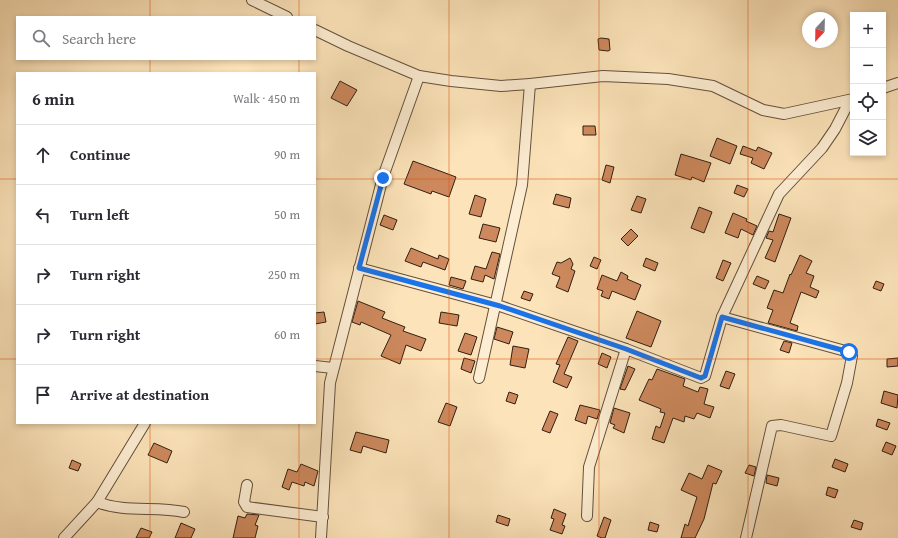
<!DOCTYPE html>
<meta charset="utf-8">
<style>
body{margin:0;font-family:"Gentium Book Plus",serif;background:#f7f7f7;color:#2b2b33}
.controls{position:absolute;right:12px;top:12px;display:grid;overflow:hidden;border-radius:0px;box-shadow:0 2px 6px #0003}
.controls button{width:36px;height:36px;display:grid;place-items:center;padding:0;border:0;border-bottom:1px solid #e1e1e2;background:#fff;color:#2b2b33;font:20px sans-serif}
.compass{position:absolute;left:802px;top:12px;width:36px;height:36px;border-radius:50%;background:#fff;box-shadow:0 2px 6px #0003;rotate:202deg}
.stop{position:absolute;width:12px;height:12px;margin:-9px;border:3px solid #1a73e8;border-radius:50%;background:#fff}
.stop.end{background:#1a73e8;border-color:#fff;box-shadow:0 1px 4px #0008}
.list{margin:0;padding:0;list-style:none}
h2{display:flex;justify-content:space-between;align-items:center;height:52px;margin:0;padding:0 16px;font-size:17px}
h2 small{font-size:13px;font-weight:400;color:#7c7c81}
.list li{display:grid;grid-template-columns:26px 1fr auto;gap:12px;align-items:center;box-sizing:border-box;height:60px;padding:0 16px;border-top:1px solid #e1e1e2}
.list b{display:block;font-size:15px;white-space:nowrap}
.list em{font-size:13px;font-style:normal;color:#7c7c81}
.icon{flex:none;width:22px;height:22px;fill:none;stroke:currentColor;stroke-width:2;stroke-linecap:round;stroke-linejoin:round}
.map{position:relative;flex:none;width:898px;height:538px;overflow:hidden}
.search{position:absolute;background:#fff;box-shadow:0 2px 6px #0003;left:16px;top:16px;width:300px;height:44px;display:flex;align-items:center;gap:10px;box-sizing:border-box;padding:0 14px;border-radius:0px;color:#7c7c81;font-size:15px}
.panel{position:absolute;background:#fff;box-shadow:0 2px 6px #0003;left:16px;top:72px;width:300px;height:352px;border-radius:0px}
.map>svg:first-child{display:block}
.building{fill:#cd895d;stroke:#301f12}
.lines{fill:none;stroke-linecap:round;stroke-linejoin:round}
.minor-casing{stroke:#63503c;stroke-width:12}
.minor{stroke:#fdedd2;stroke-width:10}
.route{stroke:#1a73e8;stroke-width:5}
.grid{fill:none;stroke:#df560c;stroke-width:1;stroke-opacity:0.55}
</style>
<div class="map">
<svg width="898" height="538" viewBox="0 0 898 538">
<rect width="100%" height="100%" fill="#fce3b9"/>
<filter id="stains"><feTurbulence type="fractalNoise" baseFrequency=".005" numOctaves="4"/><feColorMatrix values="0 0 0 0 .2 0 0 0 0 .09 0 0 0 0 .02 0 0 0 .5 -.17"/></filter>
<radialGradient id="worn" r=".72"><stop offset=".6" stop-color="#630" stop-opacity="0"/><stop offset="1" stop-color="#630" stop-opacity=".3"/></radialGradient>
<g class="building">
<path d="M601,38L609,39L610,50L608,51L599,50L598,39Z"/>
<path d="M340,81L357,90L347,106L331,98Z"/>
<path d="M583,126H595L596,135H583Z"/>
<path d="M717,138L737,146L730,164L710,156Z"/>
<path d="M743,146L756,151L758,147L772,153L764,169L751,163L753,158L740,154Z"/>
<path d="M681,154L711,163L704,182L692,177L691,180L675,175Z"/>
<path d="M413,161L456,177L449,197L432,191L431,194L404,184Z"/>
<path d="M606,165L614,167L610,183L602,180Z"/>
<path d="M737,185L748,189L744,197L734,193Z"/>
<path d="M556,194L571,198L569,208L553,204Z"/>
<path d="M475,195L486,199L481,217L469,214Z"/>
<path d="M637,196L646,199L641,213L631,210Z"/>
<path d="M699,207L712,212L704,233L691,228Z"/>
<path d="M733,213L747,219L746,221L757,226L753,235L741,229L738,238L725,233Z"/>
<path d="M779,214L791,218L775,262L765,258L773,240L766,238L769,231L773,232Z"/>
<path d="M384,215L397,220L393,230L380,225Z"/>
<path d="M483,224L500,228L496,242L479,238Z"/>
<path d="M631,229L638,236L628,246L621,239Z"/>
<path d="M411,248L438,259L439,255L449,259L445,270L423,262L421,267L405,261Z"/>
<path d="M492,252L500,254L494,279L485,275L483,282L471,279L475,266L486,269Z"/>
<path d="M800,255L812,261L806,273L814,276L810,287L819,291L816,298L801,292L790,323L798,326L797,331L768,323L773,310L767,308L774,290L783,293L790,274L791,275Z"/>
<path d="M594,257L601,260L597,269L590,266Z"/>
<path d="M570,258L573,264L571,269L575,271L568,292L556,287L560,277L552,274L557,262L561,263Z"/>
<path d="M646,258L658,263L655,271L643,266Z"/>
<path d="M723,260L731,263L723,281L716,278Z"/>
<path d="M621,272L628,276L627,279L641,285L635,300L612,291L609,299L601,296L603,291L597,289L602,275L617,281Z"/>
<path d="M757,276L769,281L765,289L753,284Z"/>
<path d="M451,277L466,281L463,289L449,285Z"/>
<path d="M876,281L884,284L881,291L873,288Z"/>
<path d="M524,291L533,294L530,301L521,298Z"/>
<path d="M358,301L385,312L382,318L405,327L403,331L426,339L421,351L406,345L400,364L381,356L391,335L361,322L360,325L352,322Z"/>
<path d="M637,311L661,321L651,347L626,338Z"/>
<path d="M324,312L326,322L315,324V313Z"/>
<path d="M441,312L459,315L457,326L439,323Z"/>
<path d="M497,327L513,332L509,344L494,339Z"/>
<path d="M465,333L477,337L471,355L458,351Z"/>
<path d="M568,337L578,341L564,374L572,377L567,388L553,382L560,365L556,364Z"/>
<path d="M784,341L792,343L789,353L780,350Z"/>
<path d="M513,346L529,349L525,368L510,365Z"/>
<path d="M602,353L611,357L607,368L598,364Z"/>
<path d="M464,358L475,361L471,373L461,369Z"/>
<path d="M898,358V366L887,367V359Z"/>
<path d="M628,366L635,369L625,390L620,389Z"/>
<path d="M657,369L685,379L683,386L698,392L700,387L708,389L704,404L714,407L710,418L697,413L694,419L685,416L684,422L673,418L664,443L652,439L656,426L660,428L665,413L660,412L661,409L639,400L649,379L652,380Z"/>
<path d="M726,371L735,374L729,389L720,386Z"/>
<path d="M884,391L898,395L897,408L881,403Z"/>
<path d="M509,392L518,395L515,404L506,401Z"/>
<path d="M446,403L457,407L450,426L438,422Z"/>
<path d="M580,405L600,410L597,419L588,416L586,424L575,420Z"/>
<path d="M614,408L630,413L624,433L613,428L615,425L610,423Z"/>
<path d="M550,411L558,414L550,433L542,430Z"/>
<path d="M878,419L890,423L887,430L876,426Z"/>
<path d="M356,432L389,440L386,453L363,446L361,453L350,450Z"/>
<path d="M886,442L896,446L892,455L882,451Z"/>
<path d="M154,443L172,451L167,463L148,455Z"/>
<path d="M835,459L848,464L845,472L832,467Z"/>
<path d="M72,460L81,464L78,471L69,468Z"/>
<path d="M301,464L318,471L314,486L305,482L304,486L292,482L289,490L282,487L288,469L297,472Z"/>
<path d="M708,465L722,471L716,484L713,483L704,519L695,538H681L685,524L688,526L697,497L681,490L689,473L702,479Z"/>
<path d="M749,465L756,467L754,476L745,473Z"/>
<path d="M767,475L779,478L777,486L766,483Z"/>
<path d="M828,487L838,490L835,498L826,495Z"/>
<path d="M554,509L566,514L562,525L565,526L562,534L550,530L554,519L551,518Z"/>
<path d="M247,514L259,515L255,525L258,526L255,538H233L238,516L245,518Z"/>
<path d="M498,515L510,519L508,526L496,522Z"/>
<path d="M604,517L611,520L605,538H602L597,536Z"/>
<path d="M854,520L863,523L861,530L851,527Z"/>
<path d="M650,522L659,525L657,532L648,530Z"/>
<path d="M181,523L195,529L191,538H175Z"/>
<path d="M141,528L152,532L149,538H136Z"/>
</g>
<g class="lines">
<g class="minor-casing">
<g id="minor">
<path d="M252,0L287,17"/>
<path d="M315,30L348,46L419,76L451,81L501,86L530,84L603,76L668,79L713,86L763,110L784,114L853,99"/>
<path d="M883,88L898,83"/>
<path d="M359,268L500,306L626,349L701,378L705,376L722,317L779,194L822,148L835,129L850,100"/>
<path d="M722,317L849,352L852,356L847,383L831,436L781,425L772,426L746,538"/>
<path d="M315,366L333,368"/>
<path d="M479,378L522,185L530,84"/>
<path d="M247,485L244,502L247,507L323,517"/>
<path d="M97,502C125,513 155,506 184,512"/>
<path d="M587,516L589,467L626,349"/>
<path d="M64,538L97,502L145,423"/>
<path d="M321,538L330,383L383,177L419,76"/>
</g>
</g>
<use href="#minor" class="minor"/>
</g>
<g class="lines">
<path class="route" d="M383,178L359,268L500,306L626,349L701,378L705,376L722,317L849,352"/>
</g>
<path class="grid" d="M150,0V17M299,0V17M449,0V538M599,0V538M748,0V538M150,59V73M299,59V73M0,179H17M315,179H898M0,359H17M315,359H898M150,423V538M299,423V538"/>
<rect width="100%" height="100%" filter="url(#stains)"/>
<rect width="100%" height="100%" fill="url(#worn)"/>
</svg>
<div class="controls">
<button>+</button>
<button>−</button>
<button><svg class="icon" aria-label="locate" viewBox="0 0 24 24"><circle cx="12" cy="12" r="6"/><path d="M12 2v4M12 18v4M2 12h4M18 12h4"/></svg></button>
<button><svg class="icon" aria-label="layers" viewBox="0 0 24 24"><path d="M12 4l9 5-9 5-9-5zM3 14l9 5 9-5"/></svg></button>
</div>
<svg class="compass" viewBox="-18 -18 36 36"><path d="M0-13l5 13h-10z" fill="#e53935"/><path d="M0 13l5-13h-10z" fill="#7c7c81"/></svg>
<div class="stop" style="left:849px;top:352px"></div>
<div class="stop end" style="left:383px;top:178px"></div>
<div class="search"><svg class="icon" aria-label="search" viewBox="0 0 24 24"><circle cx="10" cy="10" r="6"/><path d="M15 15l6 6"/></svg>Search here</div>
<section class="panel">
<h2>6 min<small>Walk · 450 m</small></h2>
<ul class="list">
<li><svg class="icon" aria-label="ahead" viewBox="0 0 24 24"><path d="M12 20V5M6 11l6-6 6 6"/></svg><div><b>Continue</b></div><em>90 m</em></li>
<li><svg class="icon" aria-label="left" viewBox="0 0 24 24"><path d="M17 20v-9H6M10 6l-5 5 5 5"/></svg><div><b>Turn left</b></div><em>50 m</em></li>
<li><svg class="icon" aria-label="right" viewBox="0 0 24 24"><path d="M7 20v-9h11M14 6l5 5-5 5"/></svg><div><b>Turn right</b></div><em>250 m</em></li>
<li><svg class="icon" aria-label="right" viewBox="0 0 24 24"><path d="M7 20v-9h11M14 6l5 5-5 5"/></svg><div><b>Turn right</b></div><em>60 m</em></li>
<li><svg class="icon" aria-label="arrive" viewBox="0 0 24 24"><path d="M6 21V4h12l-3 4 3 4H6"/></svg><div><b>Arrive at destination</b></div></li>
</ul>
</section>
</div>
